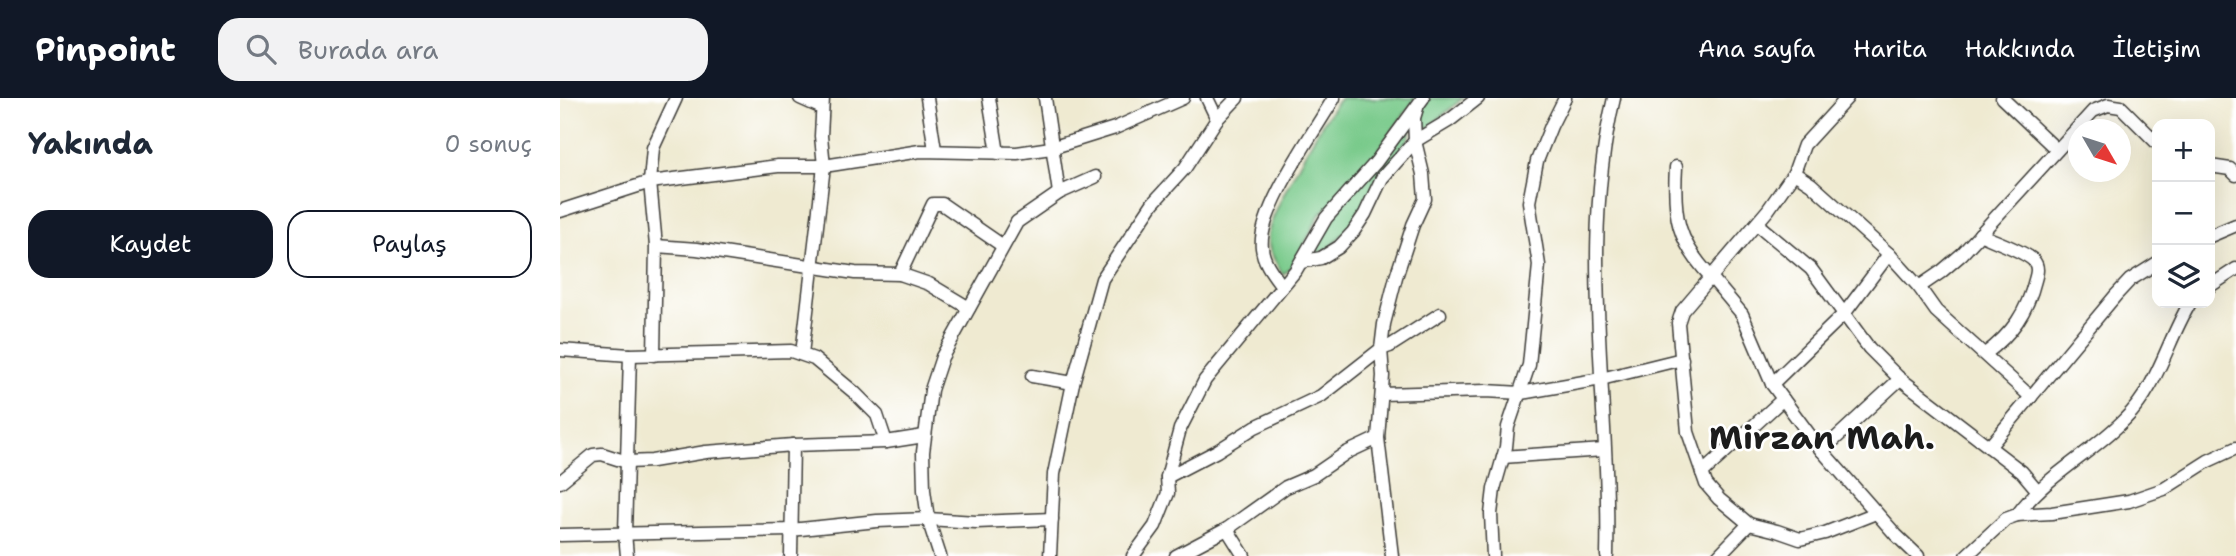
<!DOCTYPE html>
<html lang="tr">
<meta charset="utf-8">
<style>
body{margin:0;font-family:"Shantell Sans",sans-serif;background:#f2f2f3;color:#1f2937}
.controls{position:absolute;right:21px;top:21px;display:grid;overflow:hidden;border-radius:14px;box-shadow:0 7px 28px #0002}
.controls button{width:63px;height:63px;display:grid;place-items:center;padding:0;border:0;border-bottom:2px solid #e0e1e3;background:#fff;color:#1f2937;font:35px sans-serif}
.compass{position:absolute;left:1508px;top:21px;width:63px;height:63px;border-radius:50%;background:#fff;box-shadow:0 7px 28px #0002;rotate:129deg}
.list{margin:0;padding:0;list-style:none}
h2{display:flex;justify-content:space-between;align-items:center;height:91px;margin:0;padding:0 28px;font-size:30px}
h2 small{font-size:23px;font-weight:400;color:#747a83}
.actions{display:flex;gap:14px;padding:21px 28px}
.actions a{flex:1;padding:16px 0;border:2px solid #111827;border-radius:21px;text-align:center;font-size:24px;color:#111827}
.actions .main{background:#111827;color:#fff}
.icon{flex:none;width:38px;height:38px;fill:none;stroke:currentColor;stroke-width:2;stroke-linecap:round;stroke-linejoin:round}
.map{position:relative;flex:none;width:1676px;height:458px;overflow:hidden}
header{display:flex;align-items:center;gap:42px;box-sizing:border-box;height:98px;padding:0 35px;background:#111827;color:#fff}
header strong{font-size:33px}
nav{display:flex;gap:38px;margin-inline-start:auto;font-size:24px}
.search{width:490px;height:63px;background:#f2f2f3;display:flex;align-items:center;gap:18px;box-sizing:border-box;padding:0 24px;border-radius:21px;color:#747a83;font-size:26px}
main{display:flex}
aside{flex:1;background:#fff}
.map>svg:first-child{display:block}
.green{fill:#79ca8b;stroke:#4a7354;stroke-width:2}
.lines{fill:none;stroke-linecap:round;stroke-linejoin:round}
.street-casing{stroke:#3c3b37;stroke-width:15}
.street{stroke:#fff;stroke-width:12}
.labels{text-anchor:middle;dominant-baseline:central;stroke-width:5;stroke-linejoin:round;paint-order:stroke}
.district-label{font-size:33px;font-weight:bold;fill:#1c1c1c;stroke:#fff}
</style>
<header>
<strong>Pinpoint</strong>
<div class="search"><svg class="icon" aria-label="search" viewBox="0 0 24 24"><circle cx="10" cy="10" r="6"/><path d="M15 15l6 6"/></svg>Burada ara</div>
<nav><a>Ana sayfa</a><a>Harita</a><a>Hakkında</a><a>İletişim</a></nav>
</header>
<main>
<aside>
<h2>Yakında<small>0 sonuç</small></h2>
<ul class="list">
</ul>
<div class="actions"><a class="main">Kaydet</a><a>Paylaş</a></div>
</aside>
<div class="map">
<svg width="1676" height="458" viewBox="0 0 1676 458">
<rect width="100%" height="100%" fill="#fff"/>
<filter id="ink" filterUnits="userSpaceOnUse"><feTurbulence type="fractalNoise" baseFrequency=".0143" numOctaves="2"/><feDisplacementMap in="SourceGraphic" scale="14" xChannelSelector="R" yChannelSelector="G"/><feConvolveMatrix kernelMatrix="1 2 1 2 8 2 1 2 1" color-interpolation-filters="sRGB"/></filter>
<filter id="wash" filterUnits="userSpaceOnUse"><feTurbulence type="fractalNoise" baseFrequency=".00686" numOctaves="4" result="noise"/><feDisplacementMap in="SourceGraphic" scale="28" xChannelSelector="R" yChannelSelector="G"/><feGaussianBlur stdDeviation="1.57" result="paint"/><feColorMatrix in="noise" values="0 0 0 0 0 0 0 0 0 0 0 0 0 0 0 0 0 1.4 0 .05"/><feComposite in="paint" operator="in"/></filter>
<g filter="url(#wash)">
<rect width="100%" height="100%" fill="#efead1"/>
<g class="green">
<path d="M781,0H856L815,57L771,107L760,116L736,163L723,177C717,165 706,151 708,137C711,113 764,17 781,0Z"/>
<path d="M869,0H903L863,34L859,28L863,9Z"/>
<path d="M850,23V36L848,42L800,118L769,151L753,157L772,118Z"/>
</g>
</g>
<g filter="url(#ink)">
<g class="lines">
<g class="street-casing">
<g id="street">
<path d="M240,0L260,9"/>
<path d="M367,0L375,52"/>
<path d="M429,0L438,55"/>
<path d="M485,0L499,95"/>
<path d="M647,0L657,21"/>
<path d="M1287,0L1244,47L1234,75L1208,112L1151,179L1182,216L1212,286L1257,347L1336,437L1358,458"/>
<path d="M1442,0L1497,52"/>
<path d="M1650,68L1670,71L1676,77"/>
<path d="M1116,69C1113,118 1117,143 1151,179L1122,213L1118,225L1128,334L1146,386L1159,401L1189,426L1217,433L1240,441L1265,435L1316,415"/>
<path d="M1234,75L1251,86L1329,156L1359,189L1376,213L1471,299"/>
<path d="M0,113L90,84L218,68H264L360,53L457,55L491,50L555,30L623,0"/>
<path d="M1197,126L1251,171L1309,250L1338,279L1462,374L1478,393"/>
<path d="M1420,136C1433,143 1464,153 1473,162C1479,168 1477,175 1475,182C1467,214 1452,236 1425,256"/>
<path d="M1650,138L1676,127"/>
<path d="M96,148L137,151L295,175L340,176L369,186L409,210"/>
<path d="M741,164L761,160L779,149L793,134L805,116L822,80L855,43L890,22L918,0"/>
<path d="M340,176L373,106H382L443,148"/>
<path d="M722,188C714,177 703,164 702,150C697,113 755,33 774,0"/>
<path d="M1650,188L1676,171"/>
<path d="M1359,189L1381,174L1402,156L1533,13L1548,7L1561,9L1597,45"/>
<path d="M0,252L70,257L231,253L254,261L295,295L317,317L326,344"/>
<path d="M242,256L264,68L261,38L263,0"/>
<path d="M94,257L96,148L90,84L93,50L116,0"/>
<path d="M472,278L513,285"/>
<path d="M1212,286L1284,216L1329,156"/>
<path d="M822,296L926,293L961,295L1041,281L1122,261"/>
<path d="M1429,349L1556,197L1570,182L1597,165"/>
<path d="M1262,353L1340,281"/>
<path d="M943,359L1044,352"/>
<path d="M1142,375L1223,301"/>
<path d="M607,379L657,353L695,329L761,298L821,251L830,248L880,216"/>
<path d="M0,384L33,357L42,356L67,364L92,363L146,354L233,347L326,344L364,338"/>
<path d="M1457,417C1486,377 1531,356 1565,321C1598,289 1607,243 1630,205"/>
<path d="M667,431L684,458"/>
<path d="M0,437L231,432L317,423L368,421L416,424L492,421"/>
<path d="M67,458L65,435L70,257"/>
<path d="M231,458L233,347"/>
<path d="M380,458L368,421L364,392L363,354L371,292L382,259L457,124L499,95L535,79"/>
<path d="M490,458L494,376L513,285L542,181L593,105L625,70L657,21L677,0"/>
<path d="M573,458L595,428L608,395L607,379L620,331L645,282L736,172L766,120L816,64L863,0"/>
<path d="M616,458L667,431L726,389L754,377L786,355L818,340"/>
<path d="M832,458L818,340L823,278L821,251L824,226L836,179L853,127L865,101L863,76L855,43L854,20L857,10"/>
<path d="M933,458L931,416L934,391L946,349L948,329L969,267L979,167L969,104L977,63L991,28L1005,0"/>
<path d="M1047,458C1051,306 1018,150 1054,0"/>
<path d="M1158,458L1189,426"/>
<path d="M1406,458L1446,421L1457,417L1492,415L1569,403L1604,391L1648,363L1676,350"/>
</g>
</g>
<use href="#street" class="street"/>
</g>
</g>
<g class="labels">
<g class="district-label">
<text x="1262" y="339">Mirzan Mah.</text>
</g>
</g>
</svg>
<div class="controls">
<button>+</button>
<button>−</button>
<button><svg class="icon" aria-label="layers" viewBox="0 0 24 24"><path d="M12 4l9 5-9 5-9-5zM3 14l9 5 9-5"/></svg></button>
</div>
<svg class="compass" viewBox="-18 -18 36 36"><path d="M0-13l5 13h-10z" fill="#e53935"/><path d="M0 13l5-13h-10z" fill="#747a83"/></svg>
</div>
</main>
